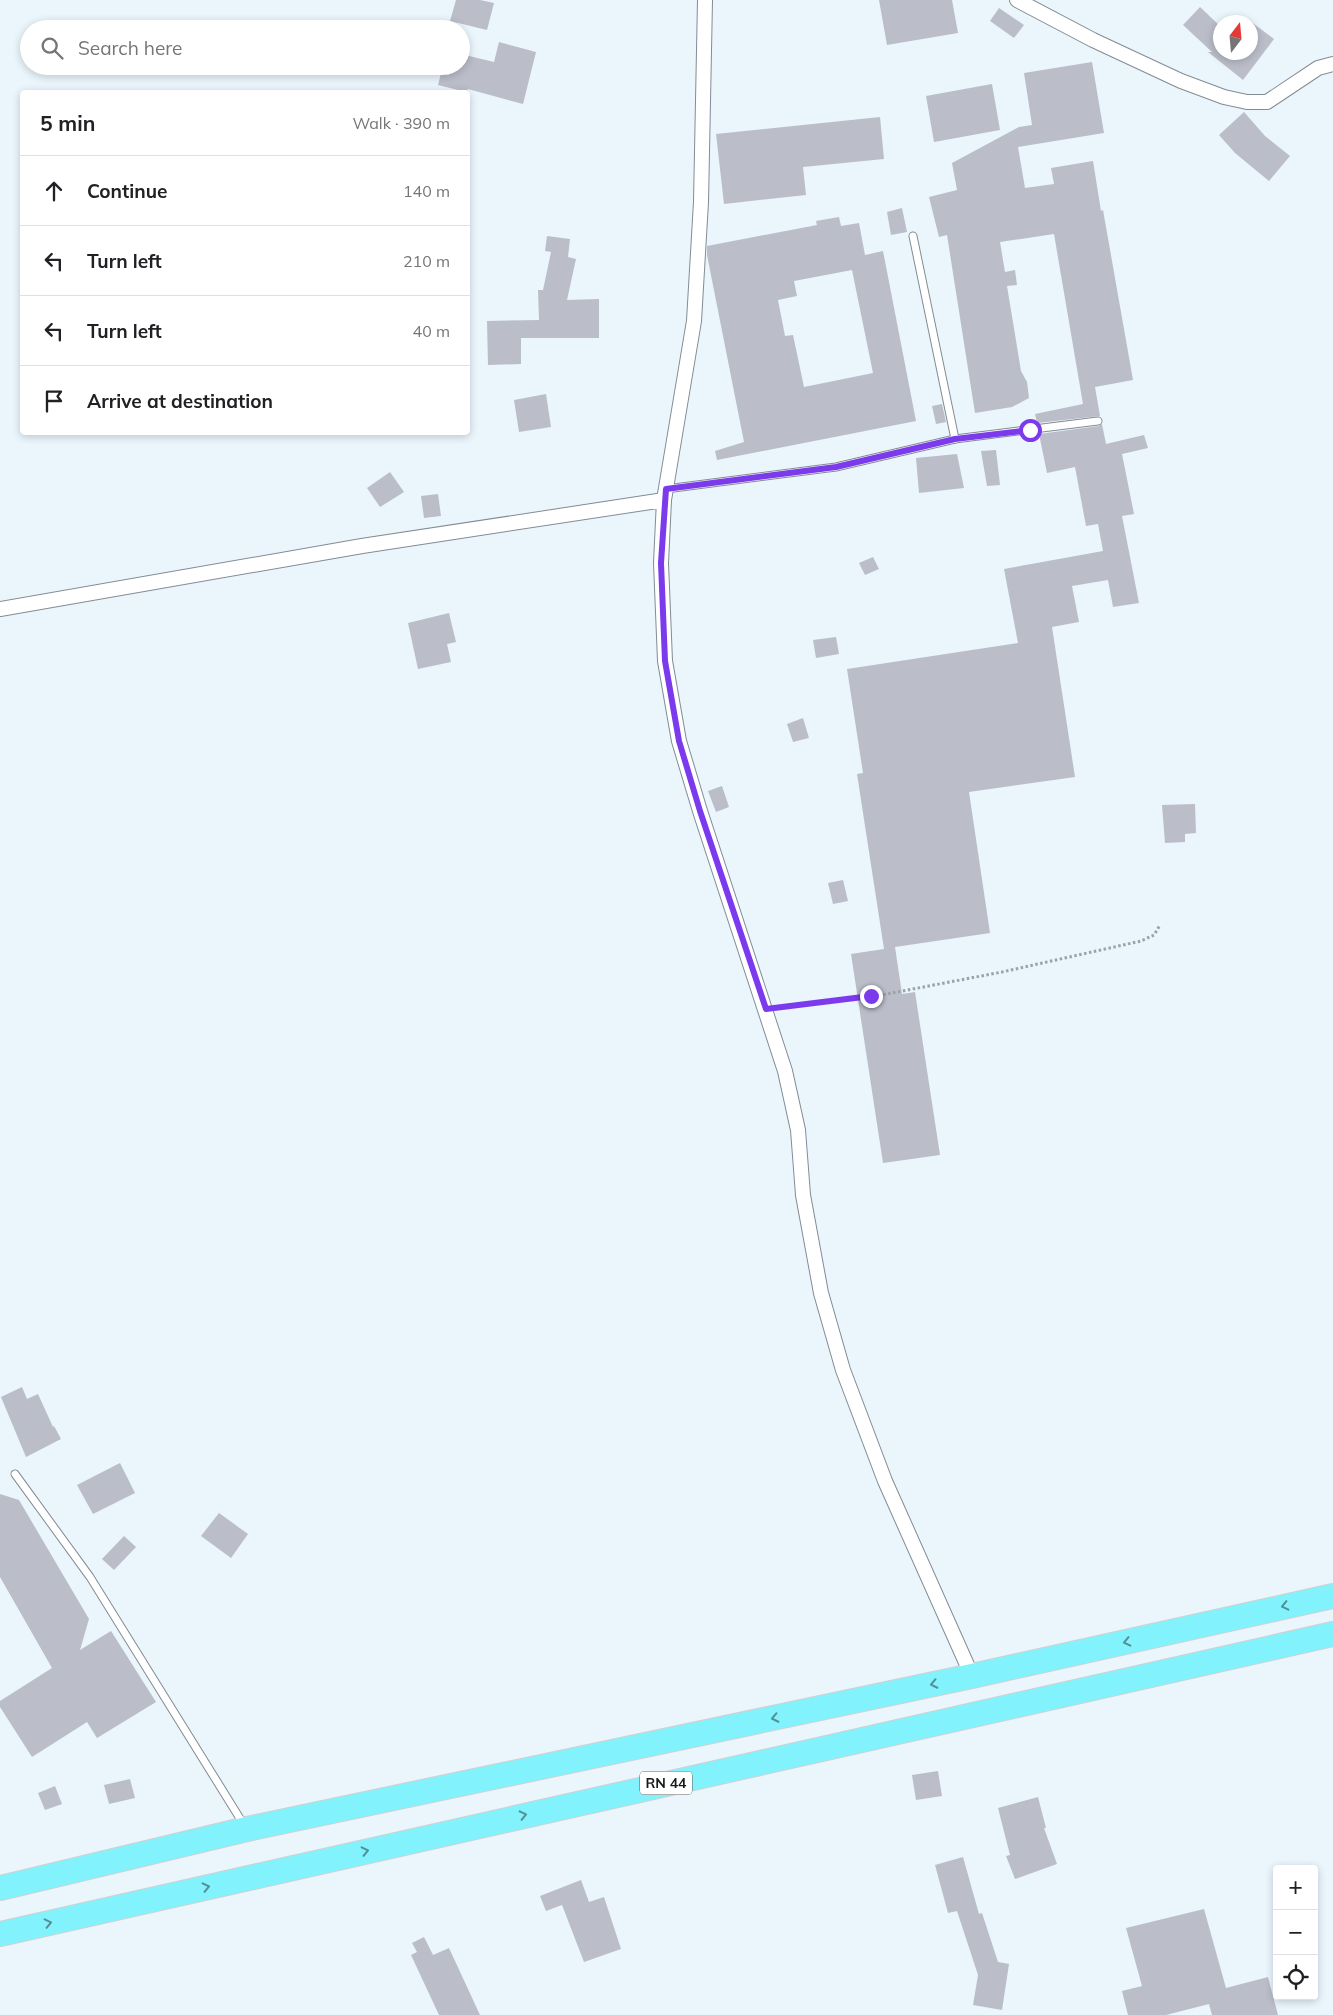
<!DOCTYPE html>
<meta charset="utf-8">
<style>
body{margin:0;font-family:Mulish,sans-serif;background:#f2f2f2;color:#202124}
.controls{position:absolute;right:15px;bottom:15px;display:grid;overflow:hidden;border-radius:5px;box-shadow:0 2px 8px #0003}
.controls button{width:45px;height:45px;display:grid;place-items:center;padding:0;border:0;border-bottom:1px solid #e0e0e0;background:#fff;color:#202124;font:25px sans-serif}
.compass{position:absolute;left:1213px;top:15px;width:45px;height:45px;border-radius:50%;background:#fff;box-shadow:0 2px 8px #0003;rotate:16deg}
.stop{position:absolute;width:15px;height:15px;margin:-11px;border:4px solid #7c3aed;border-radius:50%;background:#fff}
.stop.end{background:#7c3aed;border-color:#fff;box-shadow:0 1px 5px #0008}
.list{margin:0;padding:0;list-style:none}
h2{display:flex;justify-content:space-between;align-items:center;height:65px;margin:0;padding:0 20px;font-size:21px}
h2 small{font-size:16px;font-weight:400;color:#757577}
.list li{display:grid;grid-template-columns:32px 1fr auto;gap:15px;align-items:center;box-sizing:border-box;height:70px;padding:0 20px;border-top:1px solid #e0e0e0}
.list b{display:block;font-size:19px;white-space:nowrap}
.list em{font-size:16px;font-style:normal;color:#757577}
.icon{flex:none;width:28px;height:28px;fill:none;stroke:currentColor;stroke-width:2;stroke-linecap:round;stroke-linejoin:round}
.map{position:relative;flex:none;width:1333px;height:2015px;overflow:hidden}
.search{position:absolute;background:#fff;box-shadow:0 2px 8px #0003;left:20px;top:20px;width:450px;height:55px;display:flex;align-items:center;gap:12px;box-sizing:border-box;padding:0 18px;border-radius:28px;color:#757577;font-size:19px}
.panel{position:absolute;background:#fff;box-shadow:0 2px 8px #0003;left:20px;top:90px;width:450px;height:345px;border-radius:5px}
.map>svg:first-child{display:block}
.building{fill:#bbbec9;fill-rule:evenodd}
.lines{fill:none;stroke-linecap:round;stroke-linejoin:round}
.service-casing{stroke:#838c93;stroke-width:9}
.minor-casing{stroke:#838c93;stroke-width:16}
.trunk-casing{stroke:#d0d1d1;stroke-width:26}
.path{stroke:#9aa3a8;stroke-width:3;stroke-dasharray:2.5 2.5;stroke-linecap:butt}
.service{stroke:#fff;stroke-width:7}
.minor{stroke:#fff;stroke-width:14}
.trunk{stroke:#82f2fc;stroke-width:24}
.oneway{stroke:#519097}
.route{stroke:#7c3aed;stroke-width:6}
.labels{text-anchor:middle;dominant-baseline:central;stroke-width:4.5;stroke-linejoin:round;paint-order:stroke}
.shield{fill:#fff;stroke:#5b5e5f;stroke-width:1}
.shield-label{font-size:14px;font-weight:bold;fill:#15191b}
</style>
<div class="map">
<svg width="1333" height="2015" viewBox="0 0 1333 2015">
<rect width="100%" height="100%" fill="#eaf5fc"/>
<g class="building">
<path d="M456,0H480L494,3L487,30L450,21Z"/>
<path d="M879,0H952L958,33L887,45Z"/>
<path d="M1200,7L1220,26V52H1250V21L1274,39L1243,80L1208,52H1212L1183,25Z"/>
<path d="M999,8L1024,25L1014,38L990,21Z"/>
<path d="M499,42L536,52L523,104L468,89L466,92L438,85L441,73L449,75L452,66H461V54L494,62Z"/>
<path d="M1092,62L1104,133L1018,147L1025,188L1054,184L1051,168L1093,161L1101,211L1103,210L1133,380L1095,387L1100,416L1037,423L1035,414L1083,404L1054,234L1000,242L1005,272L1015,270L1017,285L1007,286L1021,371L1027,382L1029,398L1012,407L975,413L947,235L939,237L929,197L957,190L952,163L1019,127L1032,125L1024,73Z"/>
<path d="M992,84L1000,130L934,142L926,96Z"/>
<path d="M1244,112L1265,136L1290,156L1269,181L1235,153L1219,135Z"/>
<path d="M880,117L884,159L803,167L806,195L724,204L716,134Z"/>
<path d="M902,208L907,232L891,235L887,212Z"/>
<path d="M839,217L841,226L859,223L865,255L883,251L916,421L717,460L715,451L744,442L707,255V246L817,225L816,221ZM852,270L873,373L804,387L793,335L785,336L778,300L797,296L794,281Z"/>
<path d="M547,236L570,239L568,257L576,259L567,300L599,299V338H521V364L488,365L487,321L539,320L538,290H543L551,252L545,251Z"/>
<path d="M546,394L551,427L519,432L514,400Z"/>
<path d="M942,404L946,422L936,424L932,406Z"/>
<path d="M1102,424L1106,444L1144,435L1148,448L1122,454L1134,514L1122,516L1139,603L1113,607L1108,580L1072,586L1079,622L1052,627L1075,777L969,792L990,933L895,947L902,994L915,992L940,1155L883,1163L851,954L884,949L857,774L863,773L847,669L1018,643L1004,569L1103,551L1098,524L1086,526L1075,467L1047,473L1039,434L1099,426Z"/>
<path d="M996,450L1000,485L987,486L981,451Z"/>
<path d="M957,454L964,488L919,493L916,458Z"/>
<path d="M390,472L404,492L380,507L367,488Z"/>
<path d="M438,494L441,516L424,518L421,496Z"/>
<path d="M873,557L879,569L865,575L859,563Z"/>
<path d="M449,613L456,642L447,644L451,662L418,669L408,623Z"/>
<path d="M836,637L839,654L816,658L813,640Z"/>
<path d="M803,718L809,738L793,742L787,724Z"/>
<path d="M722,786L729,807L716,812L708,791Z"/>
<path d="M1195,804L1196,833L1185,834V842L1165,843L1162,805Z"/>
<path d="M843,880L848,901L833,904L828,883Z"/>
<path d="M22,1387L27,1399L38,1394L53,1427L54,1426L61,1439L26,1457L1,1397Z"/>
<path d="M120,1463L135,1493L93,1514L77,1485Z"/>
<path d="M0,1494L19,1500L89,1619L80,1650L111,1631L156,1702L97,1738L87,1722L32,1757L0,1707V1701L52,1668L0,1577Z"/>
<path d="M219,1513L248,1534L231,1558L201,1536Z"/>
<path d="M124,1536L136,1547L114,1570L102,1559Z"/>
<path d="M938,1771L942,1796L916,1800L912,1775Z"/>
<path d="M130,1779L135,1798L109,1804L104,1785Z"/>
<path d="M55,1786L62,1804L45,1810L38,1793Z"/>
<path d="M1038,1797L1046,1828H1044L1057,1864L1015,1879L1006,1856L1010,1855L998,1808Z"/>
<path d="M963,1857L979,1914L982,1913L998,1962L1009,1964L1002,2010L973,2005L978,1975L957,1911L948,1913L935,1865Z"/>
<path d="M581,1880L589,1902L604,1897L621,1949L584,1962L562,1905L546,1911L540,1896Z"/>
<path d="M1204,1909L1226,1988L1268,1977L1278,2015H1212L1209,2004L1166,2015H1128L1122,1991L1142,1986L1126,1928Z"/>
<path d="M424,1937L433,1955L449,1948L480,2015H439L411,1955L417,1952L412,1943Z"/>
</g>
<g class="lines">
<g class="service-casing">
<g id="service">
<path d="M913,236L955,439"/>
<path d="M666,489L836,467L955,439L1098,421"/>
<path d="M15,1474L90,1577L244,1825"/>
</g>
</g>
<g class="minor-casing">
<g id="minor">
<path d="M1017,0L1093,40L1181,81L1224,97L1247,102H1267L1318,68L1333,64"/>
<path d="M664,500L694,321L701,202L705,0"/>
<path d="M0,609L362,546L664,500L661,563L665,661L679,741L700,811L785,1071L798,1130L803,1195L821,1293L843,1370L885,1481L972,1676"/>
</g>
</g>
<g class="trunk-casing">
<g id="trunk">
<path d="M0,1888L247,1829L972,1676L1333,1596"/>
<path d="M0,1934L1333,1634"/>
</g>
</g>
<path class="path" d="M779,1007L871,997L1002,972L1141,941L1154,935L1160,925"/>
<use href="#service" class="service"/>
<use href="#minor" class="minor"/>
<use href="#trunk" class="trunk"/>
</g>
<defs><path id="oneway-chevron" d="M-2-3.5L2.5 0L-2 3.5" fill="none" stroke-width="1.6" stroke-linecap="round" stroke-linejoin="round" transform="scale(1.25)"/></defs>
<g class="oneway">
<use href="#oneway-chevron" transform="translate(1285 1606) rotate(167)"/>
<use href="#oneway-chevron" transform="translate(1127 1642) rotate(167)"/>
<use href="#oneway-chevron" transform="translate(934 1684) rotate(168)"/>
<use href="#oneway-chevron" transform="translate(775 1718) rotate(168)"/>
<use href="#oneway-chevron" transform="translate(523 1815) rotate(-13)"/>
<use href="#oneway-chevron" transform="translate(365 1851) rotate(-13)"/>
<use href="#oneway-chevron" transform="translate(206 1887) rotate(-13)"/>
<use href="#oneway-chevron" transform="translate(48 1923) rotate(-13)"/>
</g>
<g class="lines">
<path class="route" d="M871,996L766,1009L700,811L679,741L665,661L661,563L666,489L836,467L955,439L1030,430"/>
</g>
<g class="labels">
<rect class="shield" x="640" y="1771.5" width="52" height="23" rx="4"/>
<g class="shield-label">
<text x="666" y="1783">RN 44</text>
</g>
</g>
</svg>
<div class="controls">
<button>+</button>
<button>−</button>
<button><svg class="icon" aria-label="locate" viewBox="0 0 24 24"><circle cx="12" cy="12" r="6"/><path d="M12 2v4M12 18v4M2 12h4M18 12h4"/></svg></button>
</div>
<svg class="compass" viewBox="-18 -18 36 36"><path d="M0-13l5 13h-10z" fill="#e53935"/><path d="M0 13l5-13h-10z" fill="#757577"/></svg>
<div class="stop" style="left:1030px;top:430px"></div>
<div class="stop end" style="left:871px;top:996px"></div>
<div class="search"><svg class="icon" aria-label="search" viewBox="0 0 24 24"><circle cx="10" cy="10" r="6"/><path d="M15 15l6 6"/></svg>Search here</div>
<section class="panel">
<h2>5 min<small>Walk · 390 m</small></h2>
<ul class="list">
<li><svg class="icon" aria-label="ahead" viewBox="0 0 24 24"><path d="M12 20V5M6 11l6-6 6 6"/></svg><div><b>Continue</b></div><em>140 m</em></li>
<li><svg class="icon" aria-label="left" viewBox="0 0 24 24"><path d="M17 20v-9H6M10 6l-5 5 5 5"/></svg><div><b>Turn left</b></div><em>210 m</em></li>
<li><svg class="icon" aria-label="left" viewBox="0 0 24 24"><path d="M17 20v-9H6M10 6l-5 5 5 5"/></svg><div><b>Turn left</b></div><em>40 m</em></li>
<li><svg class="icon" aria-label="arrive" viewBox="0 0 24 24"><path d="M6 21V4h12l-3 4 3 4H6"/></svg><div><b>Arrive at destination</b></div></li>
</ul>
</section>
</div>
